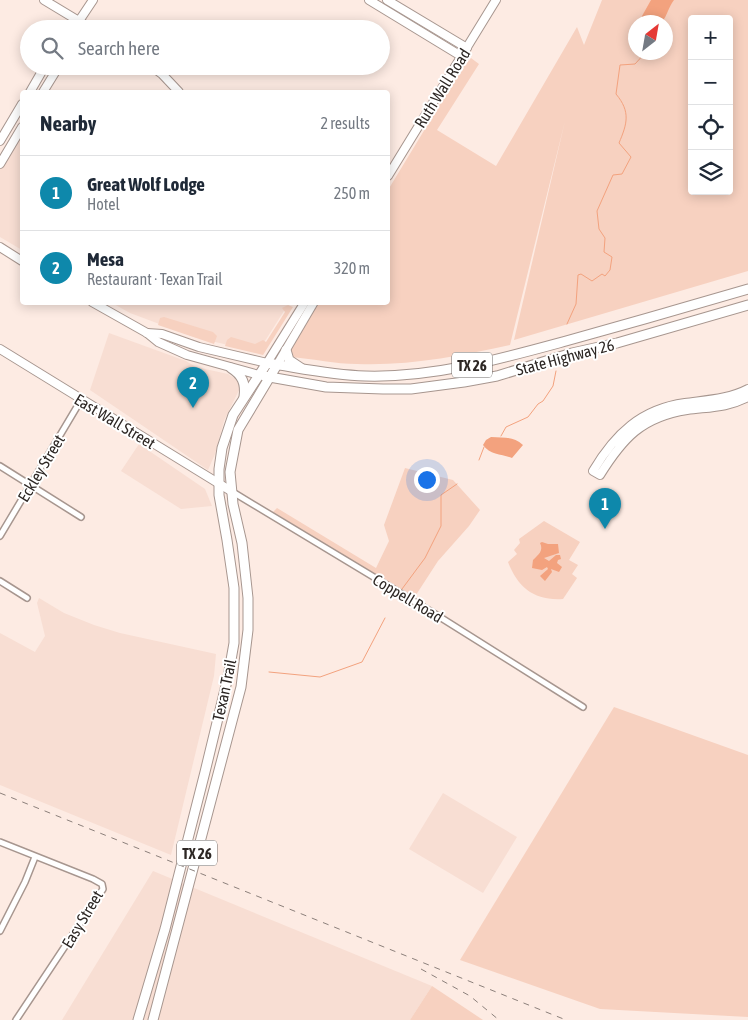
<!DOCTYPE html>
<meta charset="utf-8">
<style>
body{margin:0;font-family:"Asap Condensed",sans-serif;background:#f6f6f7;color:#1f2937}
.controls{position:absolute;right:15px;top:15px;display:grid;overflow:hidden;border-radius:5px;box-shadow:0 2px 12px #0003}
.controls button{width:45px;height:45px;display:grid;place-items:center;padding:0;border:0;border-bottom:1px solid #e0e1e3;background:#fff;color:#1f2937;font:25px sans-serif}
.compass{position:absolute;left:628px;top:15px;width:45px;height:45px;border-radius:50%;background:#fff;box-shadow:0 2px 12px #0003;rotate:31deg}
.you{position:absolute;left:426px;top:479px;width:18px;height:18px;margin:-12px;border:4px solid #fff;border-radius:50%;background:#1a73e8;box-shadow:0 0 0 8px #1a73e833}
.badge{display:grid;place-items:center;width:32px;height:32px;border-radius:50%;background:#0e88ab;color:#fff;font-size:16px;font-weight:700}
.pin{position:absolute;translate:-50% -41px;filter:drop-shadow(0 1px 2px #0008)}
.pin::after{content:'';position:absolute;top:26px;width:18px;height:15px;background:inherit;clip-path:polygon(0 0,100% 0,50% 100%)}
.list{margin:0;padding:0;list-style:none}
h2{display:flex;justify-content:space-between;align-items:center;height:65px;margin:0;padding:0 20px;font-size:21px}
h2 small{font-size:16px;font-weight:400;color:#747a83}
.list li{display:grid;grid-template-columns:32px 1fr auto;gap:15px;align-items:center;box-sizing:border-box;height:75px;padding:0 20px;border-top:1px solid #e0e1e3}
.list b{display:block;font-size:19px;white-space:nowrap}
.list p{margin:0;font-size:16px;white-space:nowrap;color:#747a83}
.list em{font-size:16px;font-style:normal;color:#747a83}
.icon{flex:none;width:28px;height:28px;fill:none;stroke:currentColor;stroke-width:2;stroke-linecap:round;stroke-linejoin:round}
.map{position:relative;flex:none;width:748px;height:1020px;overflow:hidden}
.search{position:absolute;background:#fff;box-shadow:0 2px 12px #0003;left:20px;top:20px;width:370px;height:55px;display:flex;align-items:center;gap:12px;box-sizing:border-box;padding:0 18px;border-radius:28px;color:#747a83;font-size:19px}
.panel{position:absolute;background:#fff;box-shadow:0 2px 12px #0003;left:20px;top:90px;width:370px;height:215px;border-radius:5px}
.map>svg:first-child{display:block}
.built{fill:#f8ded3}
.green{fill:#f7d1c0;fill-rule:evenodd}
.water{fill:#f3a27e}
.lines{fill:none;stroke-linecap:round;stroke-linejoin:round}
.stream{stroke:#f3a27e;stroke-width:1}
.street-casing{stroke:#a7968f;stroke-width:8}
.secondary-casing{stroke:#a7968f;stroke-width:10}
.primary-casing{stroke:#a7968f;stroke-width:11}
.street{stroke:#fff;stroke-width:5}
.secondary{stroke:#fff;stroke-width:8}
.primary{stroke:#fff;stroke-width:9}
.rail{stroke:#8c807b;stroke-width:1;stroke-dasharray:6 6;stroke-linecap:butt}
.labels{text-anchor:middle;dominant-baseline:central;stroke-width:4;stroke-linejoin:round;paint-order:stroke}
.shield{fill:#fff;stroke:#6c6866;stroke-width:1}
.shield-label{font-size:15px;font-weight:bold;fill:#2d2724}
.street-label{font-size:16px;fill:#2d2724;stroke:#fff}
</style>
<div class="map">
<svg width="748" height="1020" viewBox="0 0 748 1020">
<rect width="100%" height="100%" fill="#fdebe3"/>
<g class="built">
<path d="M16,138L22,141V250L0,237V164Z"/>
<path d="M112,303H289L258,352L194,337L130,313Z"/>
<path d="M109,333L186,361L196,367L228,374L237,380L240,388L224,421L215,454L208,470L90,390Z"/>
<path d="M139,444L205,489L212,506L181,509L121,471Z"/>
<path d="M39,598L64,613L94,625L120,633L216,654L214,676L171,855L0,785V633L35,652L45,636L37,603Z"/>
<path d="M443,793L517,837L483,893L409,849Z"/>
<path d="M153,871L432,986L410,1020H62Z"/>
</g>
<g class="green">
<path d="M602,0H748V271L514,340L565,121L510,345C459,356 409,366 357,364C335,364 314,359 292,357L291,347L319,303L388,302V190L465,63L469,61L471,58L479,64L437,130L496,166L577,27L584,45ZM692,19H729V191H692ZM636,22H666V52H636Z"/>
<path d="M288,305L293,307L263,355L225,346L227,340L231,337L255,344L263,340L266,342L285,312L282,308Z"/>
<path d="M164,317L213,332L217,336L214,344L158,325L160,318Z"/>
<path d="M405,468L453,480L480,510L469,526L438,561L414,598L273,512L277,508L376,568L389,541L384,525Z"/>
<path d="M544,521L580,542L569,560L578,565L572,574L577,578L563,599C535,601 518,588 508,562L517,554L514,550L520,543L519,539Z"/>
<path d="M614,707L748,755V1017L600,1009L460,960Z"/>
<path d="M432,986L483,1020H410Z"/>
</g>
<g class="water">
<path d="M651,0H674C669,6 667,16 662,22H642V16Z"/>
<path d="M491,437C504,438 513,436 523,445L512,458C502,454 490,455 483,445L486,440Z"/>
<path d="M542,542L548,544H558L559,553L544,558L549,561L556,555H560L561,559L558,560L557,563L562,567L559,572L551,569L552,572L545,581L540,576L548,569L547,567L542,570L532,568L533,560C538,555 544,551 540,543Z"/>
</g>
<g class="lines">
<g class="stream">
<path d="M567,324L576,304L578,275L581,274L592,281L602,274L605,276L610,270L612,257L604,252L605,238L599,229L597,211L613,175L622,174L631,157L619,143C627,124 631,112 616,94L620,65L635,64L646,52"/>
<path d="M501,436L506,427L528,417L538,404L543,401L553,386L556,371"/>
<path d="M479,460L484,447"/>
<path d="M402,589L425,558L441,526V495L457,484"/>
<path d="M269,672L320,677L362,662L385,618"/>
</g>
<g class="street-casing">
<g id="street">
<path d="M0,466L81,517"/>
<path d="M231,491L435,614L583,707"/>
<path d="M0,536L81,400"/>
<path d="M0,581L27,598"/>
<path d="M0,842L93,879L102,884L103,889L16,1020"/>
<path d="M0,931L25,882L35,857"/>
</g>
</g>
<g class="secondary-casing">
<g id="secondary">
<path d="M44,0L92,29"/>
<path d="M369,0L461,56"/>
<path d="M387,0L467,48"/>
<path d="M69,29L79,21L93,0"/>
<path d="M151,66L162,74L179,92"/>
<path d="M30,92L45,66"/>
<path d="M43,92L59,66"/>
<path d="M0,141L22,104"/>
<path d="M0,164L22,127"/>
<path d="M388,176L496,0"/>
<path d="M0,247L22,261"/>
<path d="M92,302L147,333L158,342L187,355L259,375"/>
<path d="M147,333L162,334L199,347L267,363L305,302"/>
<path d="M0,349L231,491"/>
<path d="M277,365L314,302"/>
<path d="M748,389C729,399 706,400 685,403C641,409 615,434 593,471L600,475C623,438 642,417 687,410C709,407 727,408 748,397"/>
</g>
</g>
<g class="primary-casing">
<g id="primary">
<path d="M286,350L289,360L301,368"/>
<path d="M231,368C242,375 246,383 244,397"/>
<path d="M264,376L326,387L383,389H411L464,382L497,376L572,353L617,343L748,305"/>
<path d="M138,1020L165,929L205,772L228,677L234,643V588L227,540L219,495V469L222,448L233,415L267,363C300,368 331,375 365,376C433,378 500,359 566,341C627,324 687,307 748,289"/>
<path d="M153,1020L241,687L248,630V598L242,543L233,504L230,472L238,430L277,365"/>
</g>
</g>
<use href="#street" class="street"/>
<use href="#secondary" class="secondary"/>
<use href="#primary" class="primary"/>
<g class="rail">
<path d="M0,793L566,1020"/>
<path d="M421,969L470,996L499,1020"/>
</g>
</g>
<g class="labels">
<g class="shield">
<rect x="452" y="352.5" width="40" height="25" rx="4"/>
<rect x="177" y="840.5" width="40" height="25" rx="4"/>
</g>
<g class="shield-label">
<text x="472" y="365">TX 26</text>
<text x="197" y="853">TX 26</text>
</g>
<g class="street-label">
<text transform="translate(442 88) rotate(-58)">Ruth Wall Road</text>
<text transform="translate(565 357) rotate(-15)">State Highway 26</text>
<text transform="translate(115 421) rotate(31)">East Wall Street</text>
<text transform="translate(41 468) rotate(-59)">Eckley Street</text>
<text transform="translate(408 598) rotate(31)">Coppell Road</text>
<text transform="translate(224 690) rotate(-78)">Texan Trail</text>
<text transform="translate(82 919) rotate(-59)">Easy Street</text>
</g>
</g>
</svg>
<div class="controls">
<button>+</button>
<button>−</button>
<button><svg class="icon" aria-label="locate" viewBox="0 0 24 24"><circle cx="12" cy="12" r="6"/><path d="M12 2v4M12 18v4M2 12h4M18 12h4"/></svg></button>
<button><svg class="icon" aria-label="layers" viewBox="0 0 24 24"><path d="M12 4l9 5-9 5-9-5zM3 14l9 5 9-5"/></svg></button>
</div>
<svg class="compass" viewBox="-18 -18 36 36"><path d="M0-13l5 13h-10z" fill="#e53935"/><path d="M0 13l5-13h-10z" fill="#747a83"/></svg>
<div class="you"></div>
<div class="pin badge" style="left:605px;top:529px">1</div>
<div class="pin badge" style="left:193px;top:408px">2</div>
<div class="search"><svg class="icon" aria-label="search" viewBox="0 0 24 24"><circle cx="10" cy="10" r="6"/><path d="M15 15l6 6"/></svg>Search here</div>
<section class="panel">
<h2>Nearby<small>2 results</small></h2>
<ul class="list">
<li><span class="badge">1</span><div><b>Great Wolf Lodge</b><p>Hotel</p></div><em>250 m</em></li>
<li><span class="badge">2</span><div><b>Mesa</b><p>Restaurant · Texan Trail</p></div><em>320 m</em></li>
</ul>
</section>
</div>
